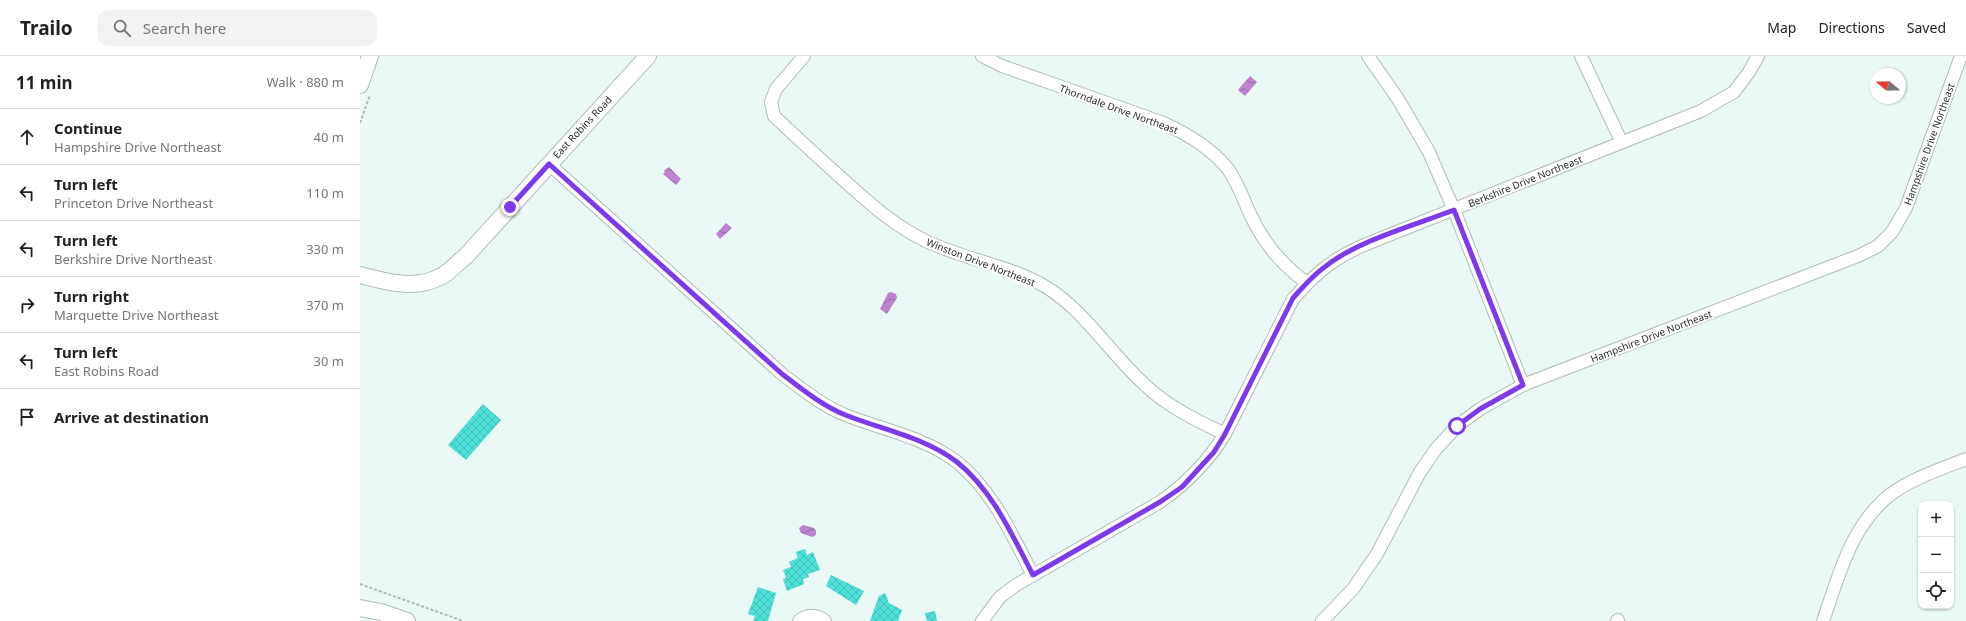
<!DOCTYPE html>
<meta charset="utf-8">
<style>
body{margin:0;font-family:"Noto Sans",sans-serif;background:#f2f2f2;color:#222}
.controls{position:absolute;right:12px;bottom:12px;display:grid;overflow:hidden;border-radius:8px;box-shadow:0 1px 3px #0004}
.controls button{width:36px;height:36px;display:grid;place-items:center;padding:0;border:0;border-bottom:1px solid #e0e0e0;background:#fff;color:#222;font:20px sans-serif}
.compass{position:absolute;left:1510px;top:12px;width:36px;height:36px;border-radius:50%;background:#fff;box-shadow:0 1px 3px #0004;rotate:289deg}
.stop{position:absolute;width:12px;height:12px;margin:-9px;border:3px solid #7c3aed;border-radius:50%;background:#fff}
.stop.end{background:#7c3aed;border-color:#fff;box-shadow:0 1px 4px #0008}
.list{margin:0;padding:0;list-style:none}
h2{display:flex;justify-content:space-between;align-items:center;height:52px;margin:0;padding:0 16px;font-size:17px}
h2 small{font-size:13px;font-weight:400;color:#767676}
.list li{display:grid;grid-template-columns:26px 1fr auto;gap:12px;align-items:center;box-sizing:border-box;height:56px;padding:0 16px;border-top:1px solid #e0e0e0}
.list b{display:block;font-size:15px;white-space:nowrap}
.list p{margin:0;font-size:13px;white-space:nowrap;color:#767676}
.list em{font-size:13px;font-style:normal;color:#767676}
.icon{flex:none;width:22px;height:22px;fill:none;stroke:currentColor;stroke-width:2;stroke-linecap:round;stroke-linejoin:round}
.map{position:relative;flex:none;width:1606px;height:565px;overflow:hidden}
header{display:flex;align-items:center;gap:24px;box-sizing:border-box;height:56px;padding:0 20px;background:#fff;border-bottom:1px solid #e0e0e0}
header strong{font-size:19px}
nav{display:flex;gap:22px;margin-inline-start:auto;font-size:14px}
.search{width:280px;height:36px;background:#f2f2f2;display:flex;align-items:center;gap:10px;box-sizing:border-box;padding:0 14px;border-radius:12px;color:#767676;font-size:15px}
main{display:flex}
aside{flex:1;background:#fff}
.map>svg:first-child{display:block}
.water{fill:url(#water-waves)}
.building{fill:url(#building-cross-hatch)}
.lines{fill:none;stroke-linecap:round;stroke-linejoin:round}
.street-casing{stroke:#afbbba;stroke-width:14}
.secondary-casing{stroke:#afbbba;stroke-width:18}
.path{stroke:#aeb9b7;stroke-width:2;stroke-dasharray:3 2;stroke-linecap:butt}
.street{stroke:#fff;stroke-width:12}
.secondary{stroke:#fff;stroke-width:16}
.route{stroke:#7c3aed;stroke-width:5}
.labels{text-anchor:middle;dominant-baseline:central;stroke-width:4;stroke-linejoin:round;paint-order:stroke}
.street-label{font-size:10px;fill:#2a2f2e;stroke:#fff}
</style>
<header>
<strong>Trailo</strong>
<div class="search"><svg class="icon" aria-label="search" viewBox="0 0 24 24"><circle cx="10" cy="10" r="6"/><path d="M15 15l6 6"/></svg>Search here</div>
<nav><a>Map</a><a>Directions</a><a>Saved</a></nav>
</header>
<main>
<aside>
<h2>11 min<small>Walk · 880 m</small></h2>
<ul class="list">
<li><svg class="icon" aria-label="ahead" viewBox="0 0 24 24"><path d="M12 20V5M6 11l6-6 6 6"/></svg><div><b>Continue</b><p>Hampshire Drive Northeast</p></div><em>40 m</em></li>
<li><svg class="icon" aria-label="left" viewBox="0 0 24 24"><path d="M17 20v-9H6M10 6l-5 5 5 5"/></svg><div><b>Turn left</b><p>Princeton Drive Northeast</p></div><em>110 m</em></li>
<li><svg class="icon" aria-label="left" viewBox="0 0 24 24"><path d="M17 20v-9H6M10 6l-5 5 5 5"/></svg><div><b>Turn left</b><p>Berkshire Drive Northeast</p></div><em>330 m</em></li>
<li><svg class="icon" aria-label="right" viewBox="0 0 24 24"><path d="M7 20v-9h11M14 6l5 5-5 5"/></svg><div><b>Turn right</b><p>Marquette Drive Northeast</p></div><em>370 m</em></li>
<li><svg class="icon" aria-label="left" viewBox="0 0 24 24"><path d="M17 20v-9H6M10 6l-5 5 5 5"/></svg><div><b>Turn left</b><p>East Robins Road</p></div><em>30 m</em></li>
<li><svg class="icon" aria-label="arrive" viewBox="0 0 24 24"><path d="M6 21V4h12l-3 4 3 4H6"/></svg><div><b>Arrive at destination</b></div></li>
</ul>
</aside>
<div class="map">
<svg width="1606" height="565" viewBox="0 0 1606 565">
<defs>
<pattern id="water-waves" width="16" height="10" patternUnits="userSpaceOnUse"><rect width="16" height="10" fill="#bc83cf"/><path d="M0 5q4-4 8 0t8 0" fill="none" stroke="#996ca8"/></pattern>
<pattern id="building-cross-hatch" width="8" height="8" patternUnits="userSpaceOnUse"><rect width="8" height="8" fill="#4ce0d7"/><path d="M0 0l8 8M0 8l8-8" fill="none" stroke="#43c0b9"/></pattern>
</defs>
<rect width="100%" height="100%" fill="#eaf8f6"/>
<g class="water">
<path d="M890,20L897,26L885,40L878,34Z"/>
<path d="M309,111L321,123L316,129L303,118L305,116L304,115Z"/>
<path d="M366,167L372,172L360,183L356,178Z"/>
<path d="M531,236L536,238L537,242L527,258L520,253L528,237Z"/>
<path d="M443,469L454,472L456,475V479L452,481L441,477L439,472Z"/>
</g>
<g class="building">
<path d="M123,348L141,364L106,404L88,389Z"/>
<path d="M445,493L447,499L453,496L460,514L448,518L449,521L443,523L444,528L427,535L423,523L426,522L423,514L431,511L429,506L438,502L436,496Z"/>
<path d="M471,519L504,535L496,549L466,530Z"/>
<path d="M398,531L416,537L408,565H393L395,560L388,558Z"/>
<path d="M525,537L529,547L542,554L538,565H510L519,540Z"/>
<path d="M575,555L577,565H567L565,557Z"/>
</g>
<g class="lines">
<g class="street-casing">
<g id="street">
<path d="M444,0L416,33L411,46L414,60C435,80 457,100 478,119C506,144 533,170 568,186C604,203 654,211 686,231C725,255 750,297 783,327C806,350 836,364 865,378"/>
<path d="M622,0L642,10L801,66C826,77 851,92 868,113C878,127 884,145 891,160C904,188 922,209 947,227"/>
<path d="M1008,0L1038,43L1069,96L1094,154L1163,329"/>
<path d="M1221,0L1261,85"/>
<path d="M189,108L422,318C443,334 464,351 488,360C524,374 566,382 597,406C633,435 652,479 673,519"/>
<path d="M439,565C447,558 457,558 465,565"/>
<path d="M622,565L640,541L656,529L800,446C827,427 848,406 865,378L933,243C959,213 978,199 1014,185L1341,55L1374,36L1389,16L1398,0"/>
<path d="M962,565L993,533L1017,498L1060,416L1076,393L1097,370L1120,353L1163,329L1498,200L1518,190L1532,176L1546,152L1601,0"/>
<path d="M1257,565L1258,564"/>
<path d="M1463,565C1479,519 1491,469 1531,438C1553,422 1581,413 1606,403"/>
</g>
</g>
<g class="secondary-casing">
<g id="secondary">
<path d="M0,29L10,0"/>
<path d="M0,219C26,226 54,234 80,221C89,217 98,206 106,200L288,0"/>
<path d="M0,552L21,556L47,565"/>
</g>
</g>
<g class="path">
<path d="M0,67L10,39"/>
<path d="M0,528L103,565"/>
</g>
<use href="#street" class="street"/>
<use href="#secondary" class="secondary"/>
</g>
<g class="lines">
<path class="route" d="M150,151L189,108L422,318C443,334 464,351 488,360C524,374 566,382 597,406C633,435 652,479 673,519L800,446L822,431L854,396L865,378L933,242C943,231 953,219 966,210C997,185 1055,169 1094,154L1163,329L1120,353L1097,370"/>
</g>
<g class="labels">
<g class="street-label">
<text transform="translate(759 53) rotate(20)">Thorndale Drive Northeast</text>
<text transform="translate(222 71) rotate(-47)">East Robins Road</text>
<text transform="translate(1569 88) rotate(-70)">Hampshire Drive Northeast</text>
<text transform="translate(1165 125) rotate(-22)">Berkshire Drive Northeast</text>
<text transform="translate(621 206) rotate(21)">Winston Drive Northeast</text>
<text transform="translate(1291 280) rotate(-21)">Hampshire Drive Northeast</text>
</g>
</g>
</svg>
<div class="controls">
<button>+</button>
<button>−</button>
<button><svg class="icon" aria-label="locate" viewBox="0 0 24 24"><circle cx="12" cy="12" r="6"/><path d="M12 2v4M12 18v4M2 12h4M18 12h4"/></svg></button>
</div>
<svg class="compass" viewBox="-18 -18 36 36"><path d="M0-13l5 13h-10z" fill="#e53935"/><path d="M0 13l5-13h-10z" fill="#767676"/></svg>
<div class="stop" style="left:1097px;top:370px"></div>
<div class="stop end" style="left:150px;top:151px"></div>
</div>
</main>
